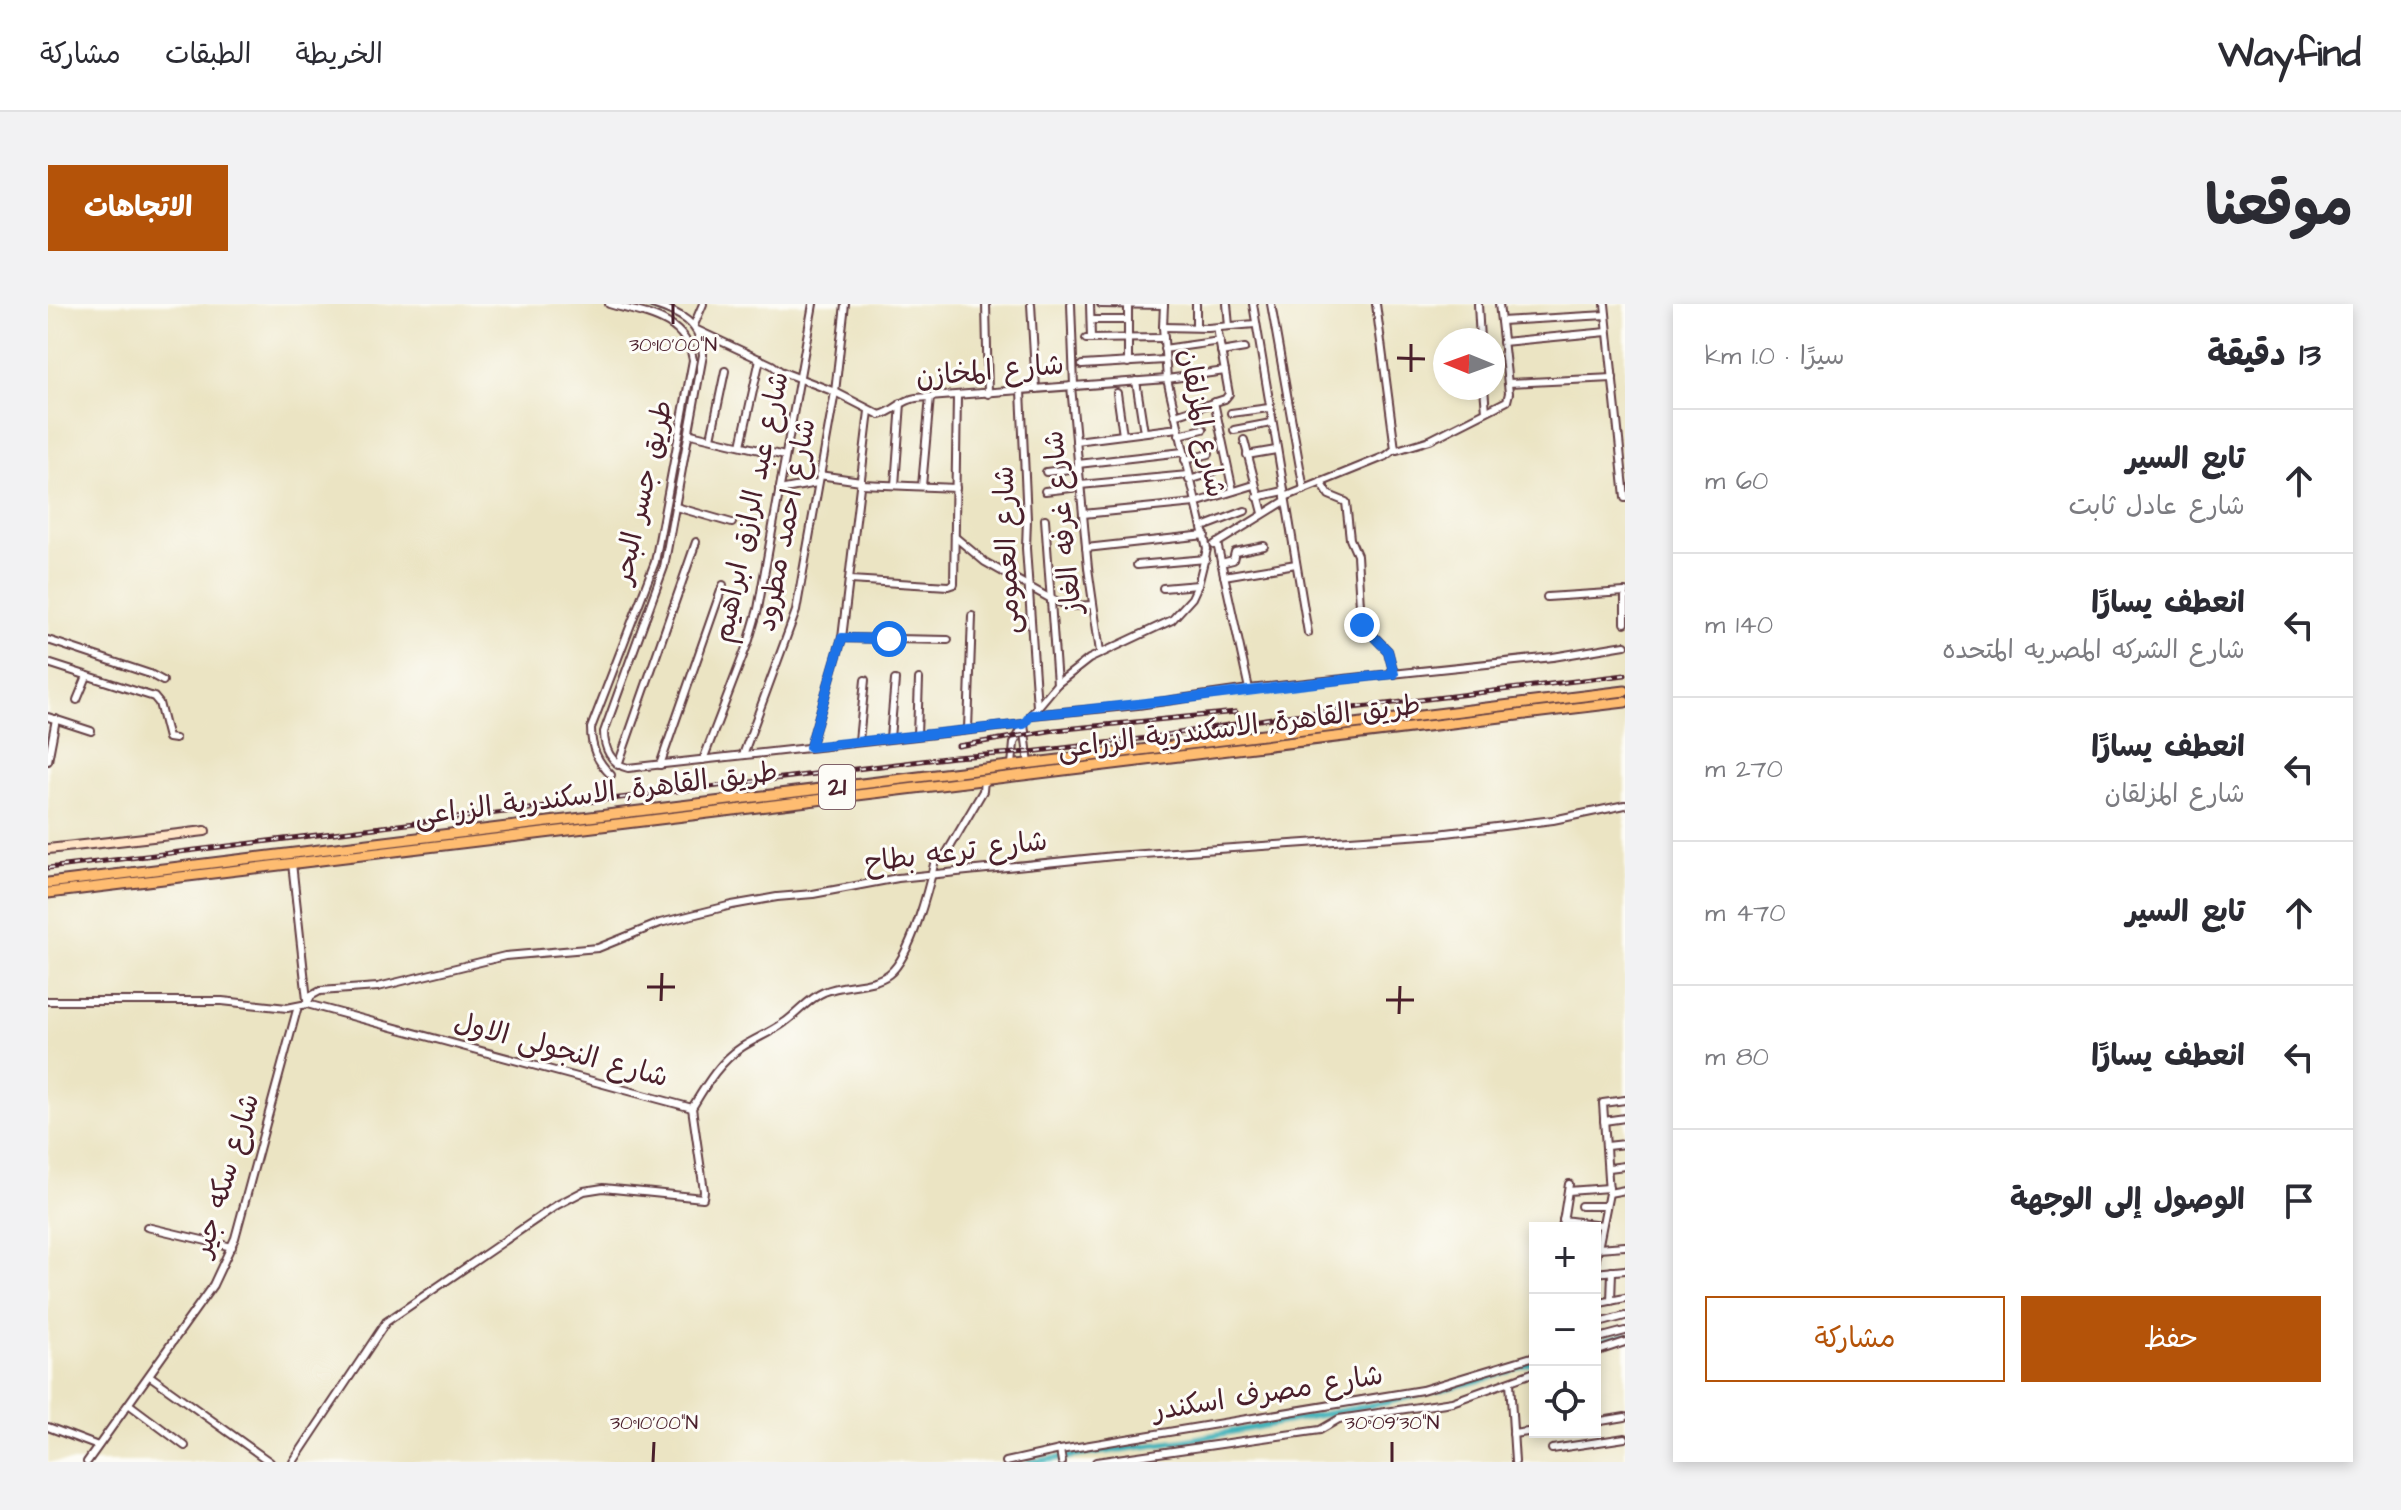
<!DOCTYPE html>
<html lang="ar">
<meta charset="utf-8">
<style>
body{margin:0;font-family:"Architects Daughter","Playpen Sans Arabic",sans-serif;background:#f2f2f3;color:#2b2b33;direction:rtl}
.controls{position:absolute;right:24px;bottom:24px;display:grid;overflow:hidden;border-radius:0px;box-shadow:0 4px 12px #0003}
.controls button{width:72px;height:72px;display:grid;place-items:center;padding:0;border:0;border-bottom:2px solid #e1e1e2;background:#fff;color:#2b2b33;font:40px sans-serif}
.compass{position:absolute;left:1385px;top:24px;width:72px;height:72px;border-radius:50%;background:#fff;box-shadow:0 4px 12px #0003;rotate:271deg}
.stop{position:absolute;width:24px;height:24px;margin:-18px;border:6px solid #1a73e8;border-radius:50%;background:#fff}
.stop.end{background:#1a73e8;border-color:#fff;box-shadow:0 2px 8px #0008}
.list{margin:0;padding:0;list-style:none}
h2{display:flex;justify-content:space-between;align-items:center;height:104px;margin:0;padding:0 32px;font-size:34px}
h2 small{font-size:26px;font-weight:400;color:#7c7c81}
.list li{display:grid;grid-template-columns:52px 1fr auto;gap:24px;align-items:center;box-sizing:border-box;height:144px;padding:0 32px;border-top:2px solid #e1e1e2}
.list b{display:block;font-size:30px;white-space:nowrap}
.list p{margin:0;font-size:26px;white-space:nowrap;color:#7c7c81}
.list em{font-size:26px;font-style:normal;color:#7c7c81}
.actions{display:flex;gap:16px;padding:24px 32px}
.actions a{flex:1;padding:18px 0;border:2px solid #b45309;border-radius:0px;text-align:center;font-size:28px;color:#b45309}
.actions .main{background:#b45309;color:#fff}
.icon{flex:none;width:44px;height:44px;fill:none;stroke:currentColor;stroke-width:2;stroke-linecap:round;stroke-linejoin:round}
.map{position:relative;flex:none;width:1577px;height:1158px;overflow:hidden;direction:ltr;border-radius:0px}
header{display:flex;align-items:center;gap:48px;box-sizing:border-box;height:112px;padding:0 40px;background:#fff;border-bottom:2px solid #e1e1e2}
header strong{font-size:38px}
nav{display:flex;gap:44px;margin-inline-start:auto;font-size:28px}
.intro{display:flex;align-items:center;justify-content:space-between;box-sizing:border-box;height:192px;padding:0 48px}
h1{margin:0;font-size:56px}
.button{padding:20px 36px;border-radius:0px;background:#b45309;color:#fff;font-size:28px;font-weight:700}
main{display:flex;gap:48px;padding:0 48px}
aside{flex:1;background:#fff;border-radius:0px;box-shadow:0 4px 12px #0003}
.map>svg:first-child{display:block}
.lines{fill:none;stroke-linecap:round;stroke-linejoin:round}
.stream{stroke:#41b2ba;stroke-width:2}
.canal{stroke:#41b2ba;stroke-width:6}
.minor-casing{stroke:#623d42;stroke-width:10}
.secondary-casing{stroke:#623d42;stroke-width:12}
.trunk-casing{stroke:#623d42;stroke-width:13}
.minor{stroke:#fff;stroke-width:6}
.secondary{stroke:#ffe4c6;stroke-width:8}
.trunk{stroke:#febc71;stroke-width:9}
.rail-casing{stroke:#4a1f2b;stroke-width:5}
.rail{stroke:#fdfcf7;stroke-width:2;stroke-dasharray:6;stroke-linecap:butt}
.route{stroke:#1a73e8;stroke-width:10}
.ticks{fill:none;stroke:#4a1f2b;stroke-width:3}
.labels{text-anchor:middle;dominant-baseline:central;stroke-width:6;stroke-linejoin:round;paint-order:stroke}
.shield{fill:#fdfcf7;stroke:#806168;stroke-width:2}
.shield-label{font-size:26px;font-weight:bold;fill:#4a1f2b}
.street-label{font-size:28px;fill:#4a1f2b;stroke:#fdfcf7}
.ticks-label{font-size:20px;text-anchor:middle;fill:#4a1f2b;stroke:#fdfcf7;stroke-width:6;stroke-linejoin:round;paint-order:stroke}
</style>
<header>
<strong>Wayfind</strong>
<nav><a>الخريطة</a><a>الطبقات</a><a>مشاركة</a></nav>
</header>
<div class="intro"><h1>موقعنا</h1><a class="button">الاتجاهات</a></div>
<main>
<aside>
<h2>13 دقيقة<small>سيرًا · 1.0 km</small></h2>
<ul class="list">
<li><svg class="icon" aria-label="ahead" viewBox="0 0 24 24"><path d="M12 20V5M6 11l6-6 6 6"/></svg><div><b>تابع السير</b><p>شارع عادل ثابت</p></div><em>60 m</em></li>
<li><svg class="icon" aria-label="left" viewBox="0 0 24 24"><path d="M17 20v-9H6M10 6l-5 5 5 5"/></svg><div><b>انعطف يسارًا</b><p>شارع الشركه المصريه المتحده</p></div><em>140 m</em></li>
<li><svg class="icon" aria-label="left" viewBox="0 0 24 24"><path d="M17 20v-9H6M10 6l-5 5 5 5"/></svg><div><b>انعطف يسارًا</b><p>شارع المزلقان</p></div><em>270 m</em></li>
<li><svg class="icon" aria-label="ahead" viewBox="0 0 24 24"><path d="M12 20V5M6 11l6-6 6 6"/></svg><div><b>تابع السير</b></div><em>470 m</em></li>
<li><svg class="icon" aria-label="left" viewBox="0 0 24 24"><path d="M17 20v-9H6M10 6l-5 5 5 5"/></svg><div><b>انعطف يسارًا</b></div><em>80 m</em></li>
<li><svg class="icon" aria-label="arrive" viewBox="0 0 24 24"><path d="M6 21V4h12l-3 4 3 4H6"/></svg><div><b>الوصول إلى الوجهة</b></div></li>
</ul>
<div class="actions"><a class="main">حفظ</a><a>مشاركة</a></div>
</aside>
<div class="map">
<svg width="1577" height="1158" viewBox="0 0 1577 1158">
<rect width="100%" height="100%" fill="#fdfcf7"/>
<filter id="ink" filterUnits="userSpaceOnUse"><feTurbulence type="fractalNoise" baseFrequency=".0125" numOctaves="2"/><feDisplacementMap in="SourceGraphic" scale="16" xChannelSelector="R" yChannelSelector="G"/><feConvolveMatrix kernelMatrix="1 2 1 2 8 2 1 2 1" color-interpolation-filters="sRGB"/></filter>
<filter id="wash" filterUnits="userSpaceOnUse"><feTurbulence type="fractalNoise" baseFrequency=".006" numOctaves="4" result="noise"/><feDisplacementMap in="SourceGraphic" scale="32" xChannelSelector="R" yChannelSelector="G"/><feGaussianBlur stdDeviation="1.8" result="paint"/><feColorMatrix in="noise" values="0 0 0 0 0 0 0 0 0 0 0 0 0 0 0 0 0 1.4 0 .05"/><feComposite in="paint" operator="in"/></filter>
<g filter="url(#wash)">
<rect width="100%" height="100%" fill="#ebe4c3"/>
<g class="lines">
<path class="stream" d="M587,0L628,14L639,21"/>
<g class="canal">
<path d="M1547,1039L1577,1031"/>
<path d="M981,1158L1135,1137L1335,1099L1436,1075L1487,1057"/>
</g>
</g>
</g>
<g filter="url(#ink)">
<g class="lines">
<g class="minor-casing">
<g id="minor">
<path d="M561,0C597,10 638,14 645,56L607,258L543,424C543,444 549,457 563,471"/>
<path d="M604,0C632,9 653,18 655,51L616,263L556,428C556,444 563,460 580,464L976,420"/>
<path d="M938,0L940,90"/>
<path d="M983,0L988,85"/>
<path d="M1023,0L1026,82"/>
<path d="M1042,0L1043,35"/>
<path d="M1053,0L1116,1"/>
<path d="M1148,0V23"/>
<path d="M1179,0L1181,22"/>
<path d="M1205,0L1260,329"/>
<path d="M1223,0L1256,186"/>
<path d="M1328,0L1347,145L1349,146L1382,136L1459,97L1461,89L1451,0"/>
<path d="M1430,0L1432,36"/>
<path d="M1557,0L1577,194"/>
<path d="M1043,16H1080"/>
<path d="M1453,17L1558,11"/>
<path d="M646,21L655,0"/>
<path d="M1115,23L1160,24L1207,20"/>
<path d="M649,26L724,61L732,67L787,88L832,111C846,108 853,96 868,94L1119,75L1177,67"/>
<path d="M1038,35L1116,34"/>
<path d="M1455,38L1559,28"/>
<path d="M1116,45L1172,37"/>
<path d="M1173,48L1197,44"/>
<path d="M1080,59V1"/>
<path d="M1034,61L1117,56"/>
<path d="M1088,77L1096,128"/>
<path d="M1460,79L1565,74"/>
<path d="M1023,82L1040,264L1052,348"/>
<path d="M1436,84L1438,107"/>
<path d="M973,87L979,215L978,244L989,403"/>
<path d="M1069,89L1075,131"/>
<path d="M1166,98L1185,187"/>
<path d="M1183,109L1221,104"/>
<path d="M1127,111L1177,95L1181,90L1169,24"/>
<path d="M1186,126L1223,119"/>
<path d="M643,130L737,152"/>
<path d="M1131,131L1155,125"/>
<path d="M663,134L677,67"/>
<path d="M1196,136L1215,209"/>
<path d="M1028,137L1130,124"/>
<path d="M693,141L712,55"/>
<path d="M1199,151L1228,146"/>
<path d="M1137,156L1161,150"/>
<path d="M1030,160L1135,148"/>
<path d="M998,168L1030,164"/>
<path d="M771,171L813,177"/>
<path d="M1141,176L1164,169"/>
<path d="M1273,178L1281,191L1298,198L1302,235L1309,251L1313,319L1340,347L1346,370"/>
<path d="M813,180L908,184"/>
<path d="M847,181L853,99"/>
<path d="M1032,181L1140,171"/>
<path d="M874,182L882,93"/>
<path d="M731,186L769,179"/>
<path d="M997,187L1032,183"/>
<path d="M1209,193L1236,187"/>
<path d="M1237,193L1338,152L1347,145"/>
<path d="M628,203L684,219"/>
<path d="M1035,210L1147,199L1206,181"/>
<path d="M997,215L1009,380"/>
<path d="M1155,223L1197,207"/>
<path d="M907,233L937,258L1003,295L1021,302L1045,301"/>
<path d="M1169,239L1201,385"/>
<path d="M1166,241L1237,197"/>
<path d="M1038,244L1157,231"/>
<path d="M1173,259L1185,256L1187,248L1216,242"/>
<path d="M1089,261L1158,255"/>
<path d="M1176,272L1248,260"/>
<path d="M802,276L900,282L906,280L909,92"/>
<path d="M1115,284L1150,281"/>
<path d="M1499,293L1577,288"/>
<path d="M1577,293V319"/>
<path d="M794,334L900,336"/>
<path d="M0,336L102,370L115,377"/>
<path d="M0,359L106,393L111,399L120,434L127,435"/>
<path d="M29,396L39,372"/>
<path d="M983,411L1090,401L1201,385L1505,353L1577,341"/>
<path d="M983,411L1009,380L1041,355L1124,316L1144,294L1150,281L1159,245L1119,75L1115,23L1116,0"/>
<path d="M0,413L43,427"/>
<path d="M976,420L981,460"/>
<path d="M920,425L924,312"/>
<path d="M869,431L871,375"/>
<path d="M842,434L847,376"/>
<path d="M811,437L817,376"/>
<path d="M762,443L794,334L821,107"/>
<path d="M695,451L748,307L787,88L797,0"/>
<path d="M655,456L701,336L710,305L765,0"/>
<path d="M0,457L8,415"/>
<path d="M570,461L648,238"/>
<path d="M612,461L675,281"/>
<path d="M964,461L966,439L976,420"/>
<path d="M244,559L259,696"/>
<path d="M0,697H174L239,704L259,700"/>
<path d="M259,700L263,692L272,687L330,683L457,652L550,644L612,619L684,601L729,593L765,590L850,574L1066,552L1390,530L1505,516L1577,501"/>
<path d="M259,700L644,804"/>
<path d="M644,804C658,781 671,758 694,743C708,734 724,728 737,718C750,709 761,694 776,688C796,679 824,683 841,670C863,653 881,583 887,556L898,550L935,487L936,476"/>
<path d="M1556,817L1577,814"/>
<path d="M1559,842L1577,840"/>
<path d="M1561,864L1577,862"/>
<path d="M1520,887L1561,884"/>
<path d="M1561,889L1577,886"/>
<path d="M1533,902H1558"/>
<path d="M1515,916L1554,921"/>
<path d="M99,923L184,943"/>
<path d="M1514,924L1521,880"/>
<path d="M1550,944L1577,942"/>
<path d="M1547,960L1561,889L1555,799L1577,796"/>
<path d="M1547,969L1577,966"/>
<path d="M1563,997L1564,967"/>
<path d="M1547,1000L1577,994"/>
<path d="M1547,1020L1577,1012"/>
<path d="M1547,1035L1577,1027"/>
<path d="M1547,1048L1577,1038"/>
<path d="M102,1072L222,1158"/>
<path d="M1462,1078L1467,1158"/>
<path d="M82,1101L137,1142"/>
<path d="M1547,1118L1577,1113"/>
<path d="M0,1123L50,1142"/>
<path d="M1465,1130L1487,1127"/>
<path d="M1504,1145L1577,1134"/>
<path d="M1012,1146L1014,1158"/>
<path d="M39,1158L165,981L187,934L250,702"/>
<path d="M245,1158L338,1018L509,901L536,887L555,884L655,894L656,887L644,804"/>
<path d="M958,1158L1012,1146L1374,1086L1487,1052"/>
<path d="M1048,1158L1272,1126L1291,1115L1404,1098L1487,1068"/>
</g>
</g>
<g class="secondary-casing">
<path id="secondary" d="M0,545L157,527"/>
</g>
<g class="trunk-casing">
<g id="trunk">
<path d="M0,579L1577,387"/>
<path d="M0,589L1577,398"/>
</g>
</g>
<use href="#minor" class="minor"/>
<use href="#secondary" class="secondary"/>
<use href="#trunk" class="trunk"/>
<g class="rail-casing">
<g id="rail">
<path d="M910,442L1007,426L1188,408"/>
<path d="M0,564L906,453L981,448L1100,434L1230,413L1577,371"/>
</g>
</g>
<use href="#rail" class="rail"/>
</g>
</g>
<g class="lines" filter="url(#ink)">
<path class="route" d="M841,335L794,334L762,443L976,420L983,411C1104,400 1225,383 1346,370L1340,347L1314,321"/>
</g>
<path class="ticks" d="M625,20V0M1349,54L1377,55M1363,68V40M599,683H627M1338,696H1366M613,697L614,669M1351,710L1352,682M605,1158L606,1138M1344,1158V1138"/>
<g class="labels">
<rect class="shield" x="771" y="461" width="36" height="44" rx="6"/>
<g class="shield-label">
<text x="789" y="483">21</text>
</g>
<g class="street-label">
<text transform="translate(942 67) rotate(-5)">شارع المخازن</text>
<text transform="translate(1154 119) rotate(79)">شارع المزلقان</text>
<text transform="translate(595 188) rotate(-77)">طريق جسر البحر</text>
<text transform="translate(703 203) rotate(-78)">شارع عبد الرازق ابراهيم</text>
<text transform="translate(1015 218) rotate(-96)">شارع غرفه الغاز</text>
<text transform="translate(738 221) rotate(-79)">شارع احمد مطرود</text>
<text transform="translate(959 246) rotate(-92)">شارع العمومى</text>
<text transform="translate(1191 423) rotate(-7)">طريق القاهرة, الاسكندرية الزراعى</text>
<text transform="translate(548 490) rotate(-7)">طريق القاهرة, الاسكندرية الزراعى</text>
<text transform="translate(908 548) rotate(-7)">شارع ترعه بطاح</text>
<text transform="translate(513 746) rotate(15)">شارع النجولى الاول</text>
<text transform="translate(178 871) rotate(-73)">شارع سكه جير</text>
<text transform="translate(1220 1089) rotate(-9)">شارع مصرف اسكندر</text>
</g>
</g>
<g class="ticks-label">
<text x="625" y="47">30°10'00"N</text>
<text x="606" y="1125">30°10'00"N</text>
<text x="1344" y="1125">30°09'30"N</text>
</g>
</svg>
<div class="controls">
<button>+</button>
<button>−</button>
<button><svg class="icon" aria-label="locate" viewBox="0 0 24 24"><circle cx="12" cy="12" r="6"/><path d="M12 2v4M12 18v4M2 12h4M18 12h4"/></svg></button>
</div>
<svg class="compass" viewBox="-18 -18 36 36"><path d="M0-13l5 13h-10z" fill="#e53935"/><path d="M0 13l5-13h-10z" fill="#7c7c81"/></svg>
<div class="stop" style="left:841px;top:335px"></div>
<div class="stop end" style="left:1314px;top:321px"></div>
</div>
</main>
